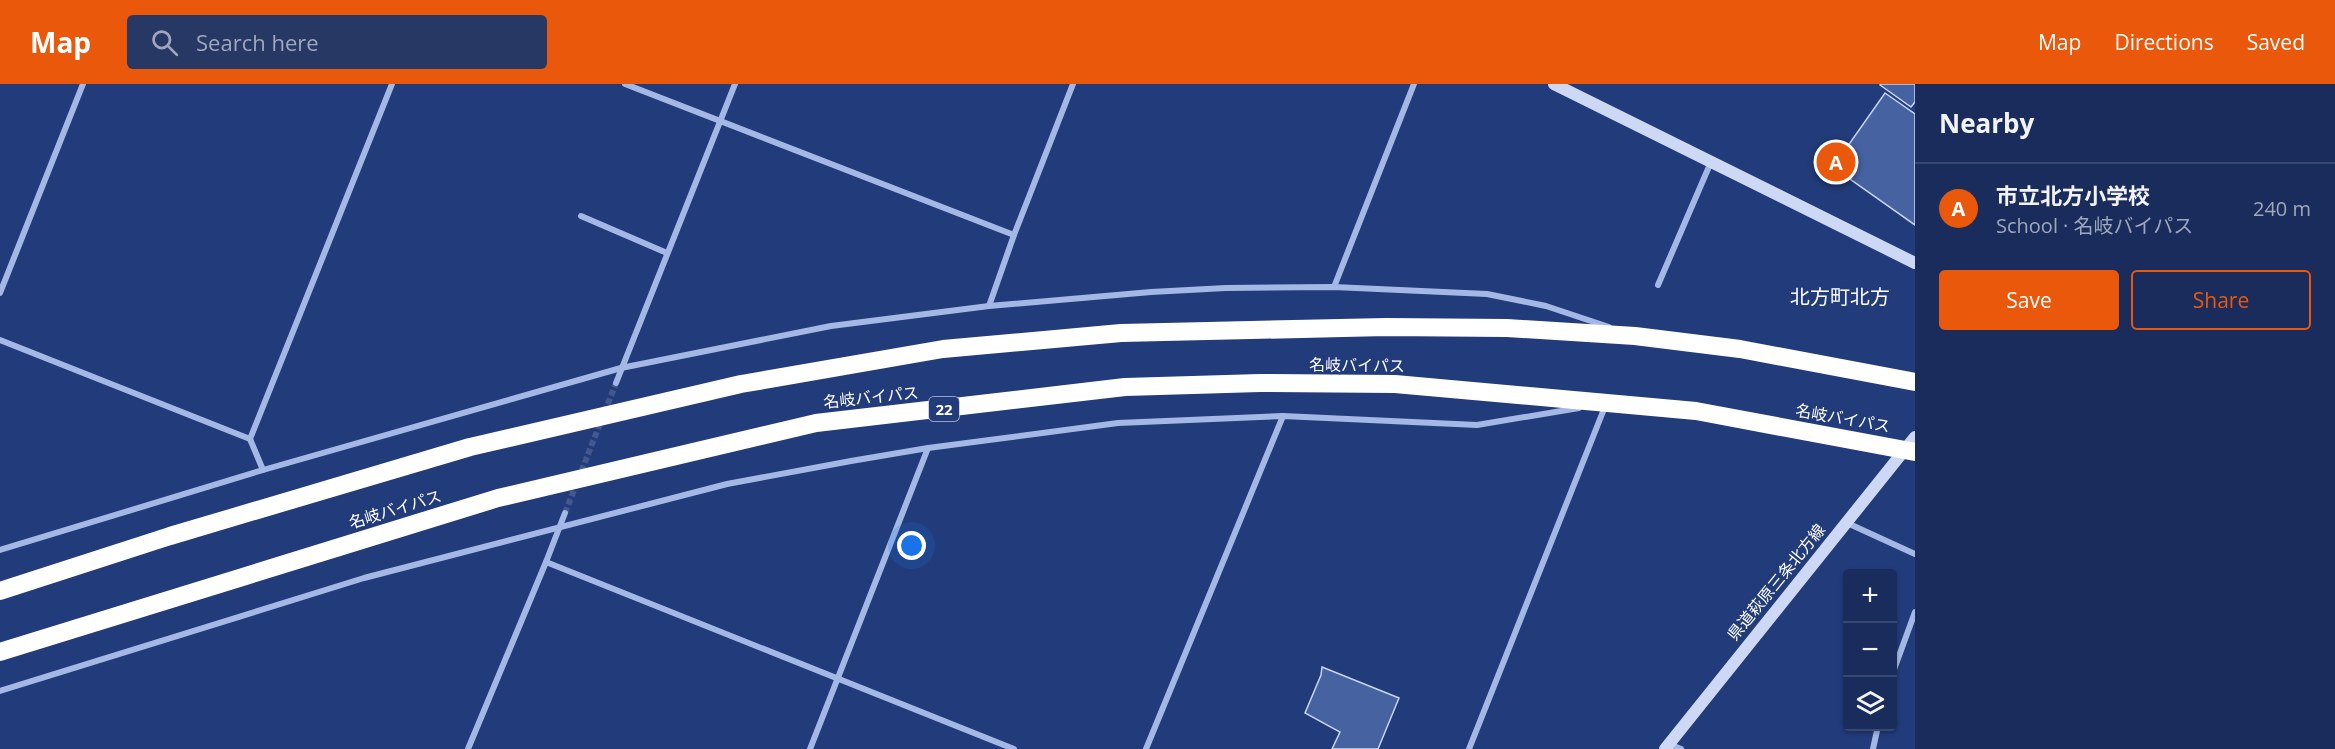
<!DOCTYPE html>
<meta charset="utf-8">
<style>
body{margin:0;font-family:"Open Sans","Noto Sans JP",sans-serif;background:#273865;color:#f1f3f6}
.controls{position:absolute;right:18px;bottom:18px;display:grid;overflow:hidden;border-radius:6px;box-shadow:0 2px 4px #0004}
.controls button{width:54px;height:54px;display:grid;place-items:center;padding:0;border:0;border-bottom:2px solid #384872;background:#1a2c5c;color:#f1f3f6;font:30px sans-serif}
.you{position:absolute;left:912px;top:462px;width:21px;height:21px;margin:-15px;border:4px solid #fff;border-radius:50%;background:#1a73e8;box-shadow:0 0 0 9px #1a73e833}
.badge{display:grid;place-items:center;width:39px;height:39px;border-radius:50%;background:#ea580c;color:#fff;font-size:20px;font-weight:700}
.pin{position:absolute;translate:-50% -50%;border:3px solid #fff;box-shadow:0 2px 6px #0006}
.list{margin:0;padding:0;list-style:none}
h2{display:flex;justify-content:space-between;align-items:center;height:78px;margin:0;padding:0 24px;font-size:26px}
h2 small{font-size:20px;font-weight:400;color:#9fa7bb}
.list li{display:grid;grid-template-columns:39px 1fr auto;gap:18px;align-items:center;box-sizing:border-box;height:90px;padding:0 24px;border-top:2px solid #384872}
.list b{display:block;font-size:22px;white-space:nowrap}
.list p{margin:0;font-size:20px;white-space:nowrap;color:#9fa7bb}
.list em{font-size:20px;font-style:normal;color:#9fa7bb}
.actions{display:flex;gap:12px;padding:18px 24px}
.actions a{flex:1;padding:14px 0;border:2px solid #ea580c;border-radius:6px;text-align:center;font-size:21px;color:#ea580c}
.actions .main{background:#ea580c;color:#fff}
.icon{flex:none;width:33px;height:33px;fill:none;stroke:currentColor;stroke-width:2;stroke-linecap:round;stroke-linejoin:round}
.map{position:relative;flex:none;width:1915px;height:665px;overflow:hidden}
header{display:flex;align-items:center;gap:36px;box-sizing:border-box;height:84px;padding:0 30px;background:#ea580c;color:#fff}
header strong{font-size:28px}
nav{display:flex;gap:33px;margin-inline-start:auto;font-size:21px}
.search{width:420px;height:54px;background:#273865;display:flex;align-items:center;gap:15px;box-sizing:border-box;padding:0 21px;border-radius:6px;color:#9fa7bb;font-size:22px}
main{display:flex}
aside{flex:1;background:#1a2c5c}
.map>svg:first-child{display:block}
.building{fill:#4662a1;stroke:#c7d5f4;stroke-width:1.5}
.lines{fill:none;stroke-linecap:round;stroke-linejoin:round}
.street-tunnel{stroke:#43588e;stroke-width:6;stroke-dasharray:6 3;stroke-linecap:butt}
.street{stroke:#a4b8e5;stroke-width:6}
.secondary{stroke:#cdd8f4;stroke-width:12}
.highway{stroke:#fff;stroke-width:18}
.labels{text-anchor:middle;dominant-baseline:central;stroke-width:4.5;stroke-linejoin:round;paint-order:stroke}
.shield{fill:#223b7a;stroke:#bdc4d7;stroke-width:1.5}
.shield-label{font-size:15px;font-weight:bold;fill:#fff}
.street-label{font-size:16px;fill:#fff;stroke:#223b7a}
.quarter-label{font-size:20px;fill:#fff;stroke:#223b7a}
</style>
<header>
<strong>Map</strong>
<div class="search"><svg class="icon" aria-label="search" viewBox="0 0 24 24"><circle cx="10" cy="10" r="6"/><path d="M15 15l6 6"/></svg>Search here</div>
<nav><a>Map</a><a>Directions</a><a>Saved</a></nav>
</header>
<main>
<div class="map">
<svg width="1915" height="665" viewBox="0 0 1915 665">
<rect width="100%" height="100%" fill="#223b7a"/>
<g class="building">
<path d="M1881,0H1915V18L1911,23L1880,1Z"/>
<path d="M1885,9L1915,30V141L1833,83Z"/>
<path d="M1322,583L1399,614L1378,665H1332L1340,648L1305,629L1321,591Z"/>
</g>
<g class="lines">
<path class="street-tunnel" d="M565,429L616,299"/>
<g class="street">
<path d="M625,0L1014,151"/>
<path d="M581,132L667,169"/>
<path d="M1658,201L1711,78"/>
<path d="M1334,203L1414,0"/>
<path d="M0,209L83,0"/>
<path d="M989,222L1014,151L1073,0"/>
<path d="M0,256L250,355"/>
<path d="M616,299L735,0"/>
<path d="M263,386L250,355L392,0"/>
<path d="M1845,438L1915,470"/>
<path d="M0,466L263,386L621,284L831,242L989,222L1151,208L1226,204L1334,203L1487,210L1546,222L1609,243"/>
<path d="M546,478L565,429"/>
<path d="M1892,591L1915,528"/>
<path d="M0,607L364,494L727,400L851,377L928,364L1118,339L1283,332L1477,341L1579,324"/>
<path d="M1669,660L1681,665"/>
<path d="M468,665L546,478L1014,665"/>
<path d="M810,665L928,364"/>
<path d="M1146,665L1283,332"/>
<path d="M1469,665L1606,320"/>
<path d="M1873,665L1878,642"/>
</g>
<g class="secondary">
<path d="M1554,0L1915,179"/>
<path d="M1665,665L1915,353"/>
</g>
<g class="highway">
<path d="M0,507L170,452L470,363L741,300L943,265L1121,249L1386,243L1507,244L1635,252L1740,265L1915,298"/>
<path d="M0,568L498,414L816,339L1125,303L1260,299L1395,300L1696,327L1915,368"/>
</g>
</g>
<g class="labels">
<rect class="shield" x="929" y="313" width="30" height="24" rx="4.5"/>
<g class="shield-label">
<text x="944" y="325">22</text>
</g>
<g class="street-label">
<text transform="translate(1357 281) rotate(1)">名岐バイパス</text>
<text transform="translate(871 313) rotate(-6)">名岐バイパス</text>
<text transform="translate(1843 334) rotate(10)">名岐バイパス</text>
<text transform="translate(395 425) rotate(-17)">名岐バイパス</text>
<text transform="translate(1776 498) rotate(-51)">県道萩原三条北方線</text>
</g>
<g class="quarter-label">
<text x="1840" y="212">北方町北方</text>
</g>
</g>
</svg>
<div class="controls">
<button>+</button>
<button>−</button>
<button><svg class="icon" aria-label="layers" viewBox="0 0 24 24"><path d="M12 4l9 5-9 5-9-5zM3 14l9 5 9-5"/></svg></button>
</div>
<div class="you"></div>
<div class="pin badge" style="left:1836px;top:78px">A</div>
</div>
<aside>
<h2>Nearby<small></small></h2>
<ul class="list">
<li><span class="badge">A</span><div><b>市立北方小学校</b><p>School · 名岐バイパス</p></div><em>240 m</em></li>
</ul>
<div class="actions"><a class="main">Save</a><a>Share</a></div>
</aside>
</main>
